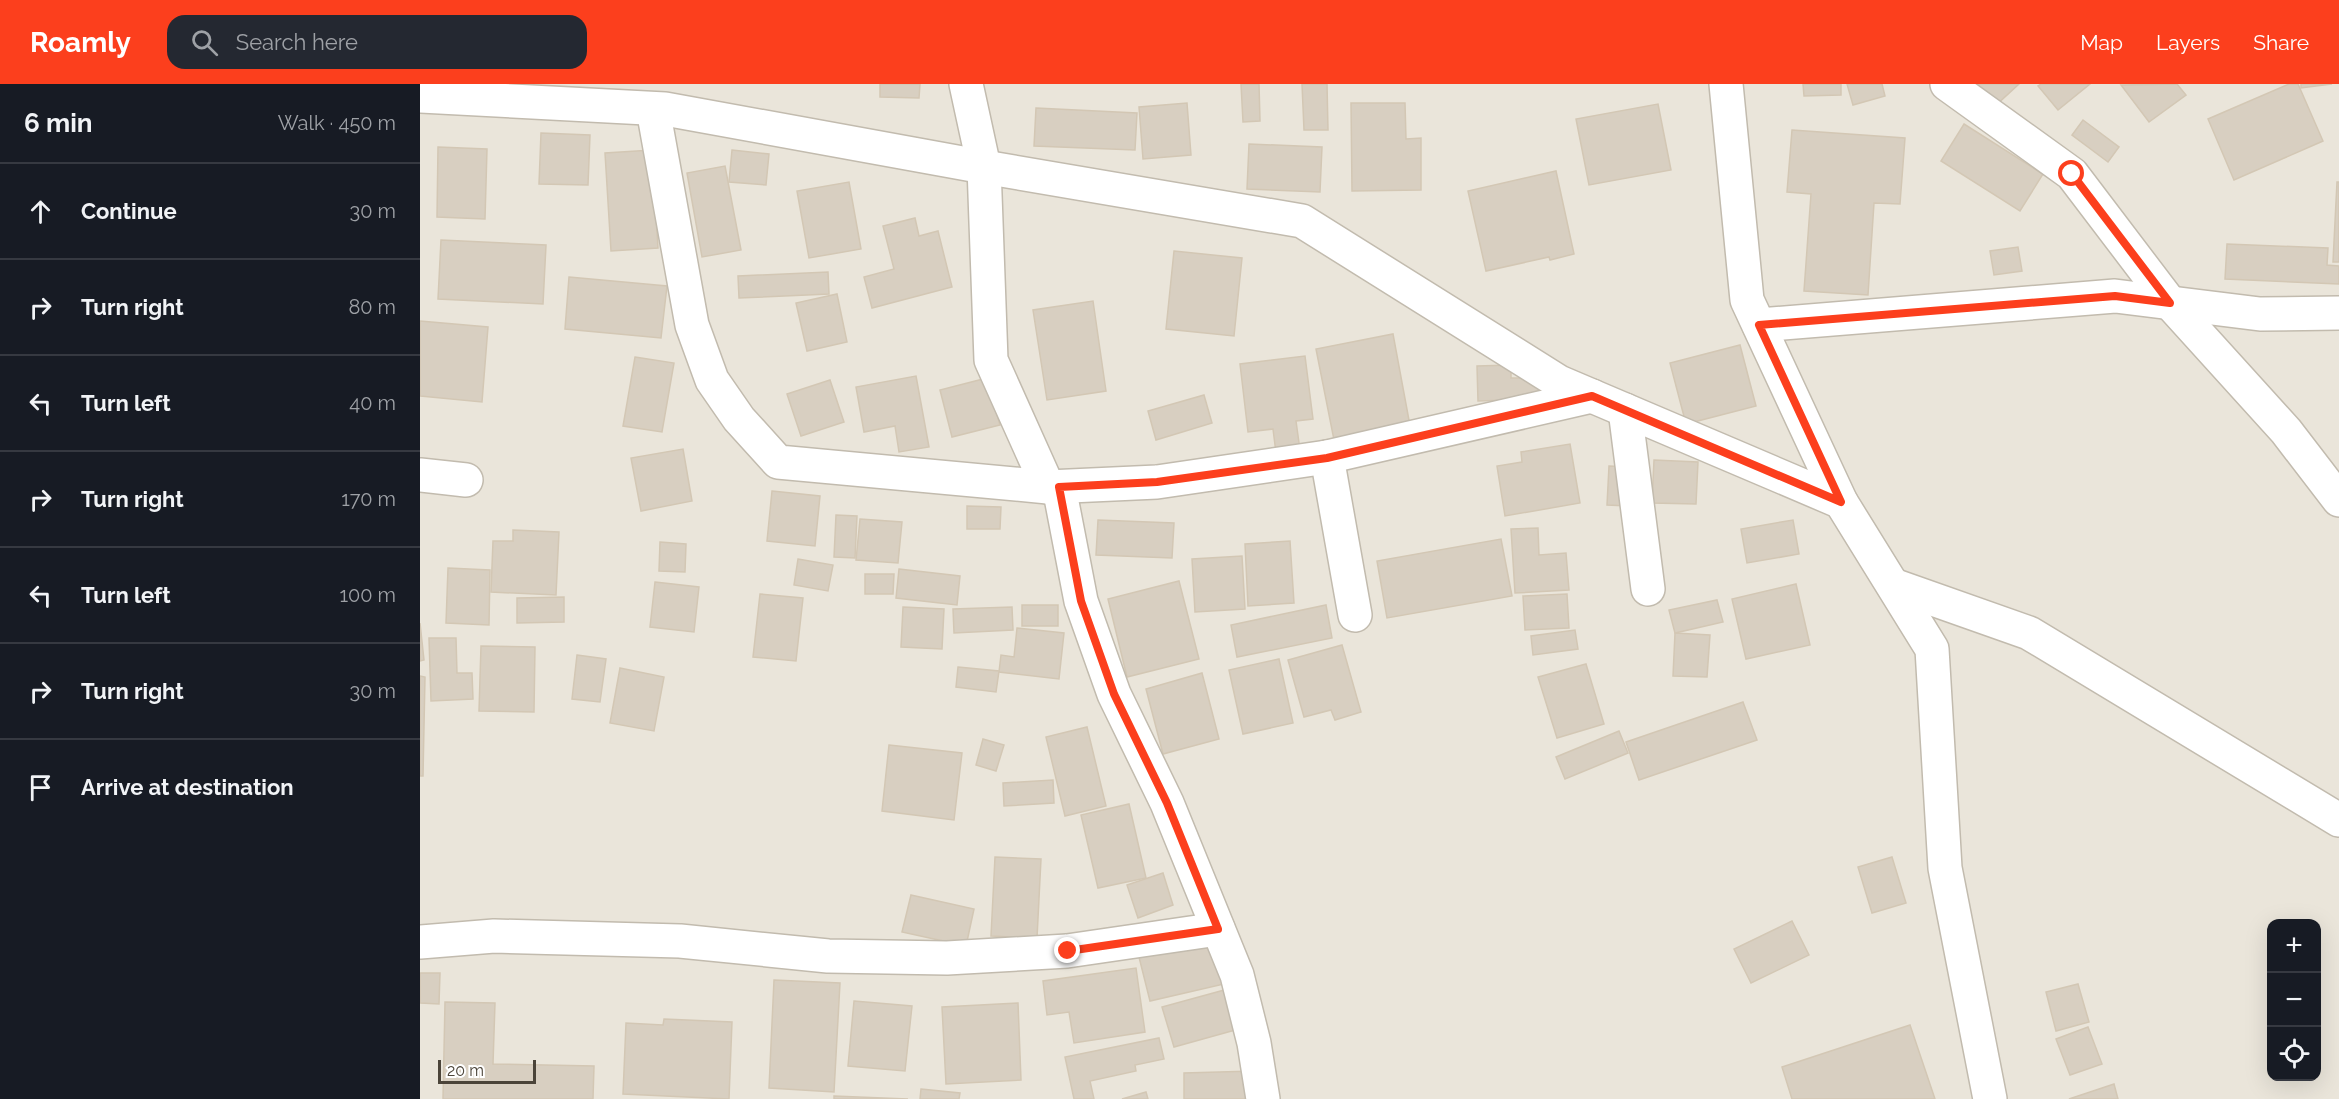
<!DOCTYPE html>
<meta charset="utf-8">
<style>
body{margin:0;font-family:Raleway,sans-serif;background:#242831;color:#f1f3f6}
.controls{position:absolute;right:18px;bottom:18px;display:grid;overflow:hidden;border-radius:12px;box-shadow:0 6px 24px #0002}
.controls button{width:54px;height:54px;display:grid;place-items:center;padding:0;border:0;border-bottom:2px solid #363941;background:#171b24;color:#f1f3f6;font:30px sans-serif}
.scale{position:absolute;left:18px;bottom:15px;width:98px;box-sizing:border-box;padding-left:6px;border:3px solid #4b4439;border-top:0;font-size:16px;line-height:21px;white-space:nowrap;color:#4b4439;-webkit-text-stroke:4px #fff;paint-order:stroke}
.stop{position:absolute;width:18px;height:18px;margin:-14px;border:4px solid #fc3f1d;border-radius:50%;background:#fff}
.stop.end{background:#fc3f1d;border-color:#fff;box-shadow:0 2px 6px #0008}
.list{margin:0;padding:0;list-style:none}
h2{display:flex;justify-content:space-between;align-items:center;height:78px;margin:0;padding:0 24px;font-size:26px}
h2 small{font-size:20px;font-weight:400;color:#9ea1a6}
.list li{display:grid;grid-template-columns:39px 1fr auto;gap:18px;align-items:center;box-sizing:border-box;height:96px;padding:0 24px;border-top:2px solid #363941}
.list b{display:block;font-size:22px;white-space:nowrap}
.list em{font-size:20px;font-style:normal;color:#9ea1a6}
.icon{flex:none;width:33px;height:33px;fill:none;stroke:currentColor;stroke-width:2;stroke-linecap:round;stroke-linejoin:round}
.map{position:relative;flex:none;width:1919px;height:1015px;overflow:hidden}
header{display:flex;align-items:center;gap:36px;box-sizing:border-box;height:84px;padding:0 30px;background:#fc3f1d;color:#fff}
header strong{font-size:28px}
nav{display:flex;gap:33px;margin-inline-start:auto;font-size:21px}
.search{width:420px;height:54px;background:#242831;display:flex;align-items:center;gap:15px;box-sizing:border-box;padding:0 21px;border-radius:18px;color:#9ea1a6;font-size:22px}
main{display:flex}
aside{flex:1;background:#171b24}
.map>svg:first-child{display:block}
.residential{fill:#eae5da;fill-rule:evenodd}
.building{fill:#d8cfc1;stroke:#d3c7b4;stroke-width:1.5}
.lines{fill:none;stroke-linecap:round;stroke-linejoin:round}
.street-casing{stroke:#c2bbae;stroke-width:36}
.street{stroke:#fff;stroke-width:33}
.route{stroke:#fc3f1d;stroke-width:8}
</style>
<header>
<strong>Roamly</strong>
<div class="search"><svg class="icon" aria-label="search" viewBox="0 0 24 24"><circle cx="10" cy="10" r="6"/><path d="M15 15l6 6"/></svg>Search here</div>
<nav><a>Map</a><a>Layers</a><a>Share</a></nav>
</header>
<main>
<aside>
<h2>6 min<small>Walk · 450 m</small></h2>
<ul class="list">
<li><svg class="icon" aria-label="ahead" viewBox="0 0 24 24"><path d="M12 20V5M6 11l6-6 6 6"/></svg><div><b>Continue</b></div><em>30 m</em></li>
<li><svg class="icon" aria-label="right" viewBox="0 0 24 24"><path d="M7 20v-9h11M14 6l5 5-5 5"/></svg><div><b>Turn right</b></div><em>80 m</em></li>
<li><svg class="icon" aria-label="left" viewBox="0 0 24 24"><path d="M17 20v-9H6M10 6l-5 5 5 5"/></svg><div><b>Turn left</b></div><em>40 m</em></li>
<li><svg class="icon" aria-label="right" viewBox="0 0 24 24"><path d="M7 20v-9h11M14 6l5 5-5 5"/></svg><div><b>Turn right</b></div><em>170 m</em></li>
<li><svg class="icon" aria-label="left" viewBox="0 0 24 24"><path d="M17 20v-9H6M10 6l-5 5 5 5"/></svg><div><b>Turn left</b></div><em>100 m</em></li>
<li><svg class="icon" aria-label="right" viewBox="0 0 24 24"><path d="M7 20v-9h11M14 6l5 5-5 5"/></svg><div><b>Turn right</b></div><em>30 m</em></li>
<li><svg class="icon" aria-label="arrive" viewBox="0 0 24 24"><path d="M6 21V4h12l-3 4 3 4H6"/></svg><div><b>Arrive at destination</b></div></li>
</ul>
</aside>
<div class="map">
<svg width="1919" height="1015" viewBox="0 0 1919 1015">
<rect width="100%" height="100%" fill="#f6f3ec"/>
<path class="residential" d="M0,0H1919V1015H0ZM1852,840H1896V992H1852Z"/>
<g class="building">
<path d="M460,0H500L499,14L460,13Z"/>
<path d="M821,0H839L840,37L823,38Z"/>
<path d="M882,0H907L908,46H884Z"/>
<path d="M1383,0H1421V11L1384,12Z"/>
<path d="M1427,0H1462L1465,12L1433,21Z"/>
<path d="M1551,0H1599L1573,24Z"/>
<path d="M1621,0H1670L1638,26L1618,2Z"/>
<path d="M1757,0L1766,11L1729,38L1701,1Z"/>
<path d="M1869,0H1878L1903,57L1814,96L1788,35Z"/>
<path d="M1881,0H1912L1881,4Z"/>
<path d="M767,19L771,71L723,75L719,23Z"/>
<path d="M931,19H985L986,55L1001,54V106L932,107Z"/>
<path d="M1238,20L1251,86L1169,101L1156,35Z"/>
<path d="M616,24L717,29L715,66L614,62Z"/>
<path d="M1663,36L1699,63L1688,78L1652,51Z"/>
<path d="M1544,40L1623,90L1600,127L1521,77Z"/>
<path d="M1372,46L1485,54L1480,120L1454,119L1448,211L1384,207L1391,110L1367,108Z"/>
<path d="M121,49L170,51L168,101L119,100Z"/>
<path d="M829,60L902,63L900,108L827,105Z"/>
<path d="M18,63L67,65L65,135L17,133Z"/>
<path d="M232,66L238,164L191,167L185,69Z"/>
<path d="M312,66L349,70L346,101L309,98Z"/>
<path d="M305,82L321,166L282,173L267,89Z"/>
<path d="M1136,87L1154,170L1130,176L1129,173L1066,187L1048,107Z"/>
<path d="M429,98L441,165L389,174L377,107Z"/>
<path d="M1917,98H1919V178H1913Z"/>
<path d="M495,134L499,152L518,147L532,203L452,224L444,193L474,185L463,142Z"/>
<path d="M21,156L126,161L123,220L18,215Z"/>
<path d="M1807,160L1908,164L1907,181L1919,182V200L1805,195Z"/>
<path d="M1598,163L1602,187L1574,191L1570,167Z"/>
<path d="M754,167L822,174L814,252L746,245Z"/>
<path d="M408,188L409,210L319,214L318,192Z"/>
<path d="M149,193L247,202L241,254L145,245Z"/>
<path d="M417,210L427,258L387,267L376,219Z"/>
<path d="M673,217L686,307L627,316L613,226Z"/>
<path d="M0,237L68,243L62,318L0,312Z"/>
<path d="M973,250L991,347L915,361L896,265Z"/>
<path d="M1320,261L1336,322L1266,340L1250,279Z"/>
<path d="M885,272L893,335L876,337L880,366L856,369L853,345L828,348L820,280Z"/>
<path d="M215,273L254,279L242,348L203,342Z"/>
<path d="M1091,281V294H1122V315L1058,317L1057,282Z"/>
<path d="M496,292L509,363L479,368L475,342L444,348L436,303Z"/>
<path d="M567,294L580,341L532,353L520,306Z"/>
<path d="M410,296L424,338L381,352L367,310Z"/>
<path d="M784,311L792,339L736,356L728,327Z"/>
<path d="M1150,360L1160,419L1085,432L1077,382L1102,378L1101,368Z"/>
<path d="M263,365L272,417L221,427L211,374Z"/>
<path d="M1234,376L1278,378L1276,420L1232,419Z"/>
<path d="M1189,382L1209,383L1208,422L1187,421Z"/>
<path d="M352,407L400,412L395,462L347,457Z"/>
<path d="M547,422L581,423L580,445H547Z"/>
<path d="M416,431L437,432L435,474L414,473Z"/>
<path d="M440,435L482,438L478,479L436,476Z"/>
<path d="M678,436L754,439L752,474L676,471Z"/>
<path d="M1373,436L1379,470L1327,479L1321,445Z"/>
<path d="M1118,444L1119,471L1146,469L1149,506L1095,509L1091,445Z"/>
<path d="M93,446L139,448L136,511L71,508L73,457H93Z"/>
<path d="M1081,455L1092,512L967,534L957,477Z"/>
<path d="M870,457L874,519L828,522L825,460Z"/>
<path d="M240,458L266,460L265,488L239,487Z"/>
<path d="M822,472L825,525L775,528L772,475Z"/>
<path d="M378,475L413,481L408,507L374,501Z"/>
<path d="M28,484L70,486L69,541L26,539Z"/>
<path d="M479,485L540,492L537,521L476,514Z"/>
<path d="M445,490H474L473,510H445Z"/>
<path d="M759,497L779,575L707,593L688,515Z"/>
<path d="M235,498L279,503L274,548L230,543Z"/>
<path d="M1376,500L1390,561L1326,575L1312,515Z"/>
<path d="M340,510L383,514L376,577L333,573Z"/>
<path d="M1147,510L1149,544L1105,546L1103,512Z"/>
<path d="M144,513V538L97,539V514Z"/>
<path d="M1297,516L1303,538L1255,549L1249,526Z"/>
<rect x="602" y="521" width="36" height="21"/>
<path d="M906,521L912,554L817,573L811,541Z"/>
<path d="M483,523L524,525L522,565L481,563Z"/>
<path d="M592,523L593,546L534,549L533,525Z"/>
<path d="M0,539L4,576L0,577Z"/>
<path d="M597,544L644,549L639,595L579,588L581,571L594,573Z"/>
<path d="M1155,546L1158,565L1113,571L1111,552Z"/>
<path d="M1255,549L1290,551L1287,593L1253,592Z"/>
<path d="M9,554H36L37,589H52L53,615L11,617Z"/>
<path d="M922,561L941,628L915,636L911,626L884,633L868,576Z"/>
<path d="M61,562L115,563L114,628L59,627Z"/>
<path d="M157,571L186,575L180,618L152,615Z"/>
<path d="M859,575L873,639L823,650L809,586Z"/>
<path d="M1166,580L1184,640L1137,654L1118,593Z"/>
<path d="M538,583L579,587L576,608L536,603Z"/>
<path d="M200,584L244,593L234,647L190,639Z"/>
<path d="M782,589L799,655L743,670L726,605Z"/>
<path d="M0,592L5,593L3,692H0Z"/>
<path d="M1323,618L1337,656L1219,696L1206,658Z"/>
<path d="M667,643L686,722L645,732L626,653Z"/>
<path d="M1199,647L1208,669L1145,695L1136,673Z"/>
<path d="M563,655L584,661L576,687L556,681Z"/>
<path d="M469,661L542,669L534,736L462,727Z"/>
<path d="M633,696L634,719L584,722L583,699Z"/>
<path d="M709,720L726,794L678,804L661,731Z"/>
<path d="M575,773L621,775L617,854L571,852Z"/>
<path d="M1472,773L1486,819L1452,829L1438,783Z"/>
<path d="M743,789L753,821L718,834L707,801Z"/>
<path d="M491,811L554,825L546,862L482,848Z"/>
<path d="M1372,837L1389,871L1331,899L1314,865Z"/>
<path d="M793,852L804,900L730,917L718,869Z"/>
<path d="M716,884L725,948L654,959L649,928L627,931L623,897Z"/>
<path d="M0,889H20L19,920L0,919Z"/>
<path d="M354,896L420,899L414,1008L349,1004Z"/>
<path d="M1658,900L1669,938L1636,947L1626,908Z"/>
<path d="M808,905L819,945L754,963L742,923Z"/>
<path d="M434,917L492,922L485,987L428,982Z"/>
<path d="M25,918L75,919L73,980L174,982L173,1015H23Z"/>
<path d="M598,919L601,996L526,1000L522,923Z"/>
<path d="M244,935L312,938L309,1015L203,1010L206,939L243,941Z"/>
<path d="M1490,941L1515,1015H1372L1362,983Z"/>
<path d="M1668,943L1682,980L1650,991L1636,955Z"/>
<path d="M739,954L744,975L715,981L716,987L670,997L674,1015H654L645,973Z"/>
<path d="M834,987L832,1015H764V989Z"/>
<path d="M1694,1000L1698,1015H1649Z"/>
<path d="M501,1005L540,1009L539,1015H500Z"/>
<path d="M726,1008L728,1015H702Z"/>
<path d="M414,1012L488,1015H414Z"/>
</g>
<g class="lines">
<g class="street-casing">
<g id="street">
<path d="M546,0L564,83L571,276L628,403"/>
<path d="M1306,0L1327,216L1421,418L1512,565L1525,784L1570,1015"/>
<path d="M1527,0L1652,90L1750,219L1866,347L1919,416"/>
<path d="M0,12L245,25L564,83L882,137L1139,298L1421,418"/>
<path d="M233,25L272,241L292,296L319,335L358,378L628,403L737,398L907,373L1172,312"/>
<path d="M1339,241L1695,212L1840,230L1919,229"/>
<path d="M1205,326L1228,505"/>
<path d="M907,373L935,531"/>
<path d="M0,391L46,396"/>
<path d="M639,403L661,517L694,610L747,719L817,891L834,959L843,1015"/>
<path d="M1473,501L1609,549L1919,736"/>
<path d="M0,858L74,852L260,857L408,872L527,874L647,867L798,845"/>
</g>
</g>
<use href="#street" class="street"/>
</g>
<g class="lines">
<path class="route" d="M648,867L798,845L747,719L694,610L661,517L639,403L737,398L907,374L1172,312L1421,418L1339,241L1695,212L1750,219L1652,90"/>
</g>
</svg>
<div class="controls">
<button>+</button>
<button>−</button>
<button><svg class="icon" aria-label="locate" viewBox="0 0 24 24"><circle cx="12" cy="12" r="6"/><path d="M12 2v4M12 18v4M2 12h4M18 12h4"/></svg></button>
</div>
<div class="scale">20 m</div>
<div class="stop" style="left:1652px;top:90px"></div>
<div class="stop end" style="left:648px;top:867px"></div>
</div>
</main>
